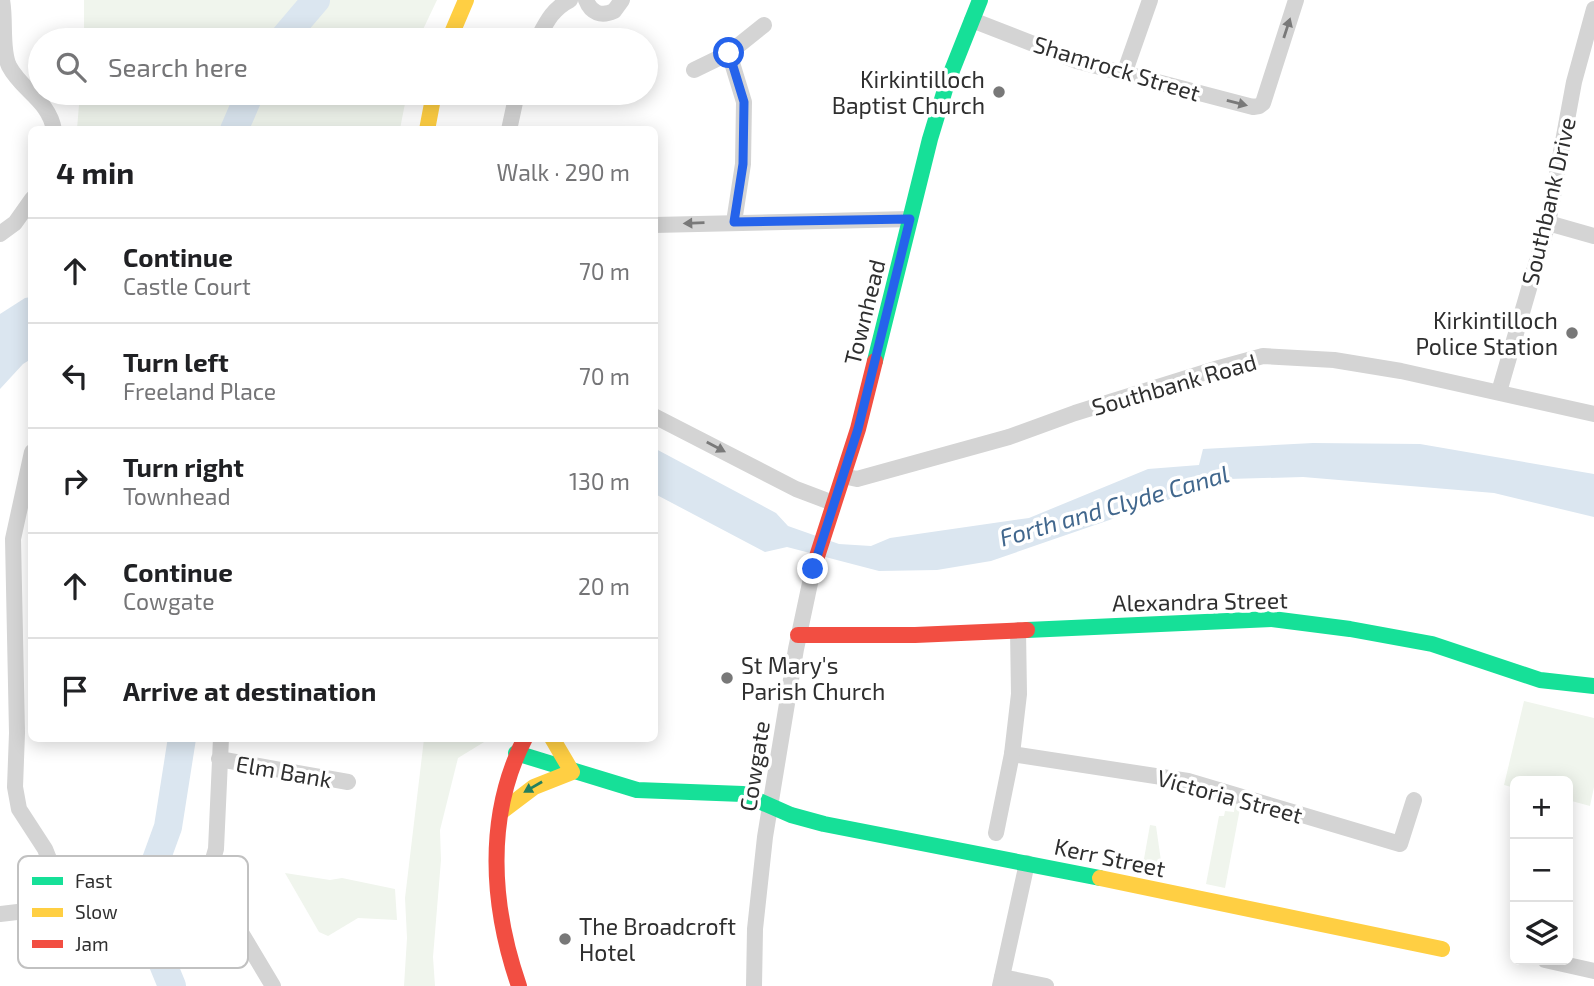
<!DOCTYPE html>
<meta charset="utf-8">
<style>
body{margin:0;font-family:"Exo 2",sans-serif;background:#f2f2f2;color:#202124}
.controls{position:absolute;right:21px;bottom:21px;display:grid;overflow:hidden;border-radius:10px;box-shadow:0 4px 18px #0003}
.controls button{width:63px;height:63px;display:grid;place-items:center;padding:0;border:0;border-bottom:2px solid #e0e0e0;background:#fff;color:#202124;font:35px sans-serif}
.stop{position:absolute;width:21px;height:21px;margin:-16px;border:5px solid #2563eb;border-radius:50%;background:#fff}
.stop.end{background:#2563eb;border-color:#fff;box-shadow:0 2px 7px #0008}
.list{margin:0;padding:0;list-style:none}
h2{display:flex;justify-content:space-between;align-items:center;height:91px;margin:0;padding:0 28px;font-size:30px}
h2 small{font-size:23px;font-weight:400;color:#757577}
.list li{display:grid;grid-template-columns:46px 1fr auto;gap:21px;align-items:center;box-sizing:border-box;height:105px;padding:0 28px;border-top:2px solid #e0e0e0}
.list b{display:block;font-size:26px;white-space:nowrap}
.list p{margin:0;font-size:23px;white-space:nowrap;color:#757577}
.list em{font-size:23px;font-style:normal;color:#757577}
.icon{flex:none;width:38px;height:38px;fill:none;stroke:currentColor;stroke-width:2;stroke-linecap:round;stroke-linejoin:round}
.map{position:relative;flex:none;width:1594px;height:986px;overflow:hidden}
.search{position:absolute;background:#fff;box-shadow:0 4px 18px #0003;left:28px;top:28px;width:630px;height:77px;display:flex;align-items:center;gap:18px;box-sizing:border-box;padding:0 24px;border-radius:38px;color:#757577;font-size:26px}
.panel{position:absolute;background:#fff;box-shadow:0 4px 18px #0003;left:28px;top:126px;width:630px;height:616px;border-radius:10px}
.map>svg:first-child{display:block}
.green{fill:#f0f5ed}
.water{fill:#dbe6f0}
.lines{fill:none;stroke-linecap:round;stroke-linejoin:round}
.river{stroke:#dbe6f0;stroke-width:28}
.street{stroke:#d4d4d4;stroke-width:16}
.fast{stroke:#16e098;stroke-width:16}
.slow{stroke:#ffcf43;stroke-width:16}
.jam{stroke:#f24e42;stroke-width:16}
.oneway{fill:#797979}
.oneway2{fill:#247f5e}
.route{stroke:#2563eb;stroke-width:9}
.poi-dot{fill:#787878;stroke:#fff;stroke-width:2.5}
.labels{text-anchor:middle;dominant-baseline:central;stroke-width:7;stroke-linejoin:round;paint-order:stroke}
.street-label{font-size:23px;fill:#2f2f2f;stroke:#fff}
.poi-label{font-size:23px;fill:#2f2f2f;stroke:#fff;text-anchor:end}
.water-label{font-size:24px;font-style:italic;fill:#41678d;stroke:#fff}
.key{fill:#fff;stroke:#c1c1c1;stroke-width:2}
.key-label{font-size:19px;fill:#2f2f2f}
</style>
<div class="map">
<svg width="1594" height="986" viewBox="0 0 1594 986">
<rect width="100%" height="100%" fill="#fff"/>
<g class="green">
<path d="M84,0H437L418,40H84Z"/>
<path d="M80,93H407L400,129H77Z"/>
<path d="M1524,701L1594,718V787L1590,806L1568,800V781H1515V788L1504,785Z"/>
<path d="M424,739H489L458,758L440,830L441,860L433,957L435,986H404L407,938L405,898Z"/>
<path d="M1235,802L1241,803L1225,888L1206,884L1219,816H1224L1225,811L1234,812Z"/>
<path d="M1150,825L1156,826L1163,875L1142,870Z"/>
<path d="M285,873L330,880L342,878L395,889L397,920L358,918L328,936L319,932Z"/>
</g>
<g class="water">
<path d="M31,297V359L23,364L0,389V314L25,298Z"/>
<path d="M1313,443L1420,444L1594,474V517L1494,493L1303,477L1228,479L991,561L937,570L879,571L787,547L765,552L655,494L654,448L776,513L788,526L839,544L871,546L890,538L1029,518L1148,469L1199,465L1203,449Z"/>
</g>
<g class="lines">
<g class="river">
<path d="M282,40L316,0"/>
<path d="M234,130L250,93"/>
<path d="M172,986L156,947L144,893L168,827L182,738"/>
</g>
<g class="street">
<path d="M2,0C6,21 1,49 9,66C22,91 49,100 54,130"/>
<path d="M586,0C591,13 601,17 614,11L622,0"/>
<path d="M972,20L1077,61L1253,107L1259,106L1263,103L1296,0"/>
<path d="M537,40C546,23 552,9 570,0"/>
<path d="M729,53L744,102L743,164L734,222"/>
<path d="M694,70L729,53L764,25"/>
<path d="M1124,74L1150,0"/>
<path d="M509,130L517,93"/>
<path d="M1548,223L1594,236"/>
<path d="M654,225L910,219"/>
<path d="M0,234L15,223L32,199"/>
<path d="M1499,392L1548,223L1574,82L1594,9"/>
<path d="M654,416L796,489L833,503"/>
<path d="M32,452L13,539L17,733L15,787L19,809L45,849L51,864L54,893L51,908"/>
<path d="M843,476L857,479L1009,437L1075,413L1219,368L1263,356L1334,360L1401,371L1594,414"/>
<path d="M1012,754L1188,781L1400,844L1414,800"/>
<path d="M219,759L348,782"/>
<path d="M996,833L1012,754L1019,694L1018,630"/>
<path d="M201,887L231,916L273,986"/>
<path d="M0,914L51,908L122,925L171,909L188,900L201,887L209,873L216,849L221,738"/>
<path d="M1545,960L1594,971"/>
<path d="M1002,977L1046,986"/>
<path d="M754,986L755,929L765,837L796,649L813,569"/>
<path d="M1000,986L1027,863"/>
</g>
<g class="fast">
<path d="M875,361L930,139L947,83L980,0"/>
<path d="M1027,630L1272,619L1350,629L1432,644L1540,680L1594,686"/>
<path d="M516,753L637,790L743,794L791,815L824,824L1100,878"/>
</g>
<g class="slow">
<path d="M449,40L466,0"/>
<path d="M427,130L434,93"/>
<path d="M501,812L534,787L572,772L552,738"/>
<path d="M1100,878L1442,949"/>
</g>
<g class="jam">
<path d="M813,569L858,429L875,361"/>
<path d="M798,635H915L1027,630"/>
<path d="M519,986C491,905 485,816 525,738"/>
</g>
</g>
<defs><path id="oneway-solid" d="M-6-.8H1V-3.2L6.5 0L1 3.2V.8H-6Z" transform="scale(1.75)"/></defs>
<g class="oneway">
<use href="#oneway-solid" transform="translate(1287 28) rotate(-72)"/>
<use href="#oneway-solid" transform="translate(1237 103) rotate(14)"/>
<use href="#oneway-solid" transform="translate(694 223) rotate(178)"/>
<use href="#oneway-solid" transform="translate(716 447) rotate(28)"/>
</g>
<use class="oneway2" href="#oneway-solid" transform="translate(533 787) rotate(150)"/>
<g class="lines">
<path class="route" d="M729,53L744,102L743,164L734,222L910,219L858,429L813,569"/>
</g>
<g class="poi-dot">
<circle cx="999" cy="92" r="7"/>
<circle cx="1572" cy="333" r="7"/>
<circle cx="727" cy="678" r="7"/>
<circle cx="565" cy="939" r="7"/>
</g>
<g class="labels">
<g class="street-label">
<text transform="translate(1117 68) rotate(17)">Shamrock Street</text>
<text transform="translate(1548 201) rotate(-77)">Southbank Drive</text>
<text transform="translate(864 312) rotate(-76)">Townhead</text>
<text transform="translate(1174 384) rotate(-16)">Southbank Road</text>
<text transform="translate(1200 601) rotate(-1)">Alexandra Street</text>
<text transform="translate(754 766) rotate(-81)">Cowgate</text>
<text transform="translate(284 771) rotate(10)">Elm Bank</text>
<text transform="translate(1230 796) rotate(15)">Victoria Street</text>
<text transform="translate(1110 857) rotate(12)">Kerr Street</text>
</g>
<g class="poi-label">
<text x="985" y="79">Kirkintilloch<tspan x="985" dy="26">Baptist Church</tspan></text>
<text x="1558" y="320">Kirkintilloch<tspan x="1558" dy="26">Police Station</tspan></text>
<text x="741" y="665" text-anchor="start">St Mary's<tspan x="741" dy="26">Parish Church</tspan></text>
<text x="579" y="926" text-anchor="start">The Broadcroft<tspan x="579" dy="26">Hotel</tspan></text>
</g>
<g class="water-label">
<text transform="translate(1114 505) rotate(-16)">Forth and Clyde Canal</text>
</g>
</g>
<rect x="18" y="856" width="230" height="112" rx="10" class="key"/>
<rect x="32" y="877" width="31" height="8" fill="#16e098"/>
<rect x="32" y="908" width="31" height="9" fill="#ffcf43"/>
<rect x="32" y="940" width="31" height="8" fill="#f24e42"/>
<g class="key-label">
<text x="75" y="888">Fast</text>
<text x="75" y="919">Slow</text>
<text x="75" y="951">Jam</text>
</g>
</svg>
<div class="controls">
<button>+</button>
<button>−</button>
<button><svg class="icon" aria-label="layers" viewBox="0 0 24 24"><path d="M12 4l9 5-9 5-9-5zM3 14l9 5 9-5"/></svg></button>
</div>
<div class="stop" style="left:729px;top:53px"></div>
<div class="stop end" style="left:813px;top:569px"></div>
<div class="search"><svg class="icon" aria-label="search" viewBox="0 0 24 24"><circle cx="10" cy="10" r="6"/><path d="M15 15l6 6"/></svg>Search here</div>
<section class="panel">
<h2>4 min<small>Walk · 290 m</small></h2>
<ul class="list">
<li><svg class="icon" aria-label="ahead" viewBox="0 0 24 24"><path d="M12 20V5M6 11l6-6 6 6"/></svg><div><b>Continue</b><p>Castle Court</p></div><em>70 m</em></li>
<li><svg class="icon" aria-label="left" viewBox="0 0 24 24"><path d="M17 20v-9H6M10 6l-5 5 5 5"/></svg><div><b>Turn left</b><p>Freeland Place</p></div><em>70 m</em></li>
<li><svg class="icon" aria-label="right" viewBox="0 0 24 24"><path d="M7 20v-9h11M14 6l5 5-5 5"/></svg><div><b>Turn right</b><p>Townhead</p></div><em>130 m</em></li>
<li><svg class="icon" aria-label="ahead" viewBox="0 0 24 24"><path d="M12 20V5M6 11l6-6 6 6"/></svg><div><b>Continue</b><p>Cowgate</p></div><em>20 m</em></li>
<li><svg class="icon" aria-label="arrive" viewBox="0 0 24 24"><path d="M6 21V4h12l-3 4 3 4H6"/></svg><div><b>Arrive at destination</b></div></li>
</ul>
</section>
</div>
